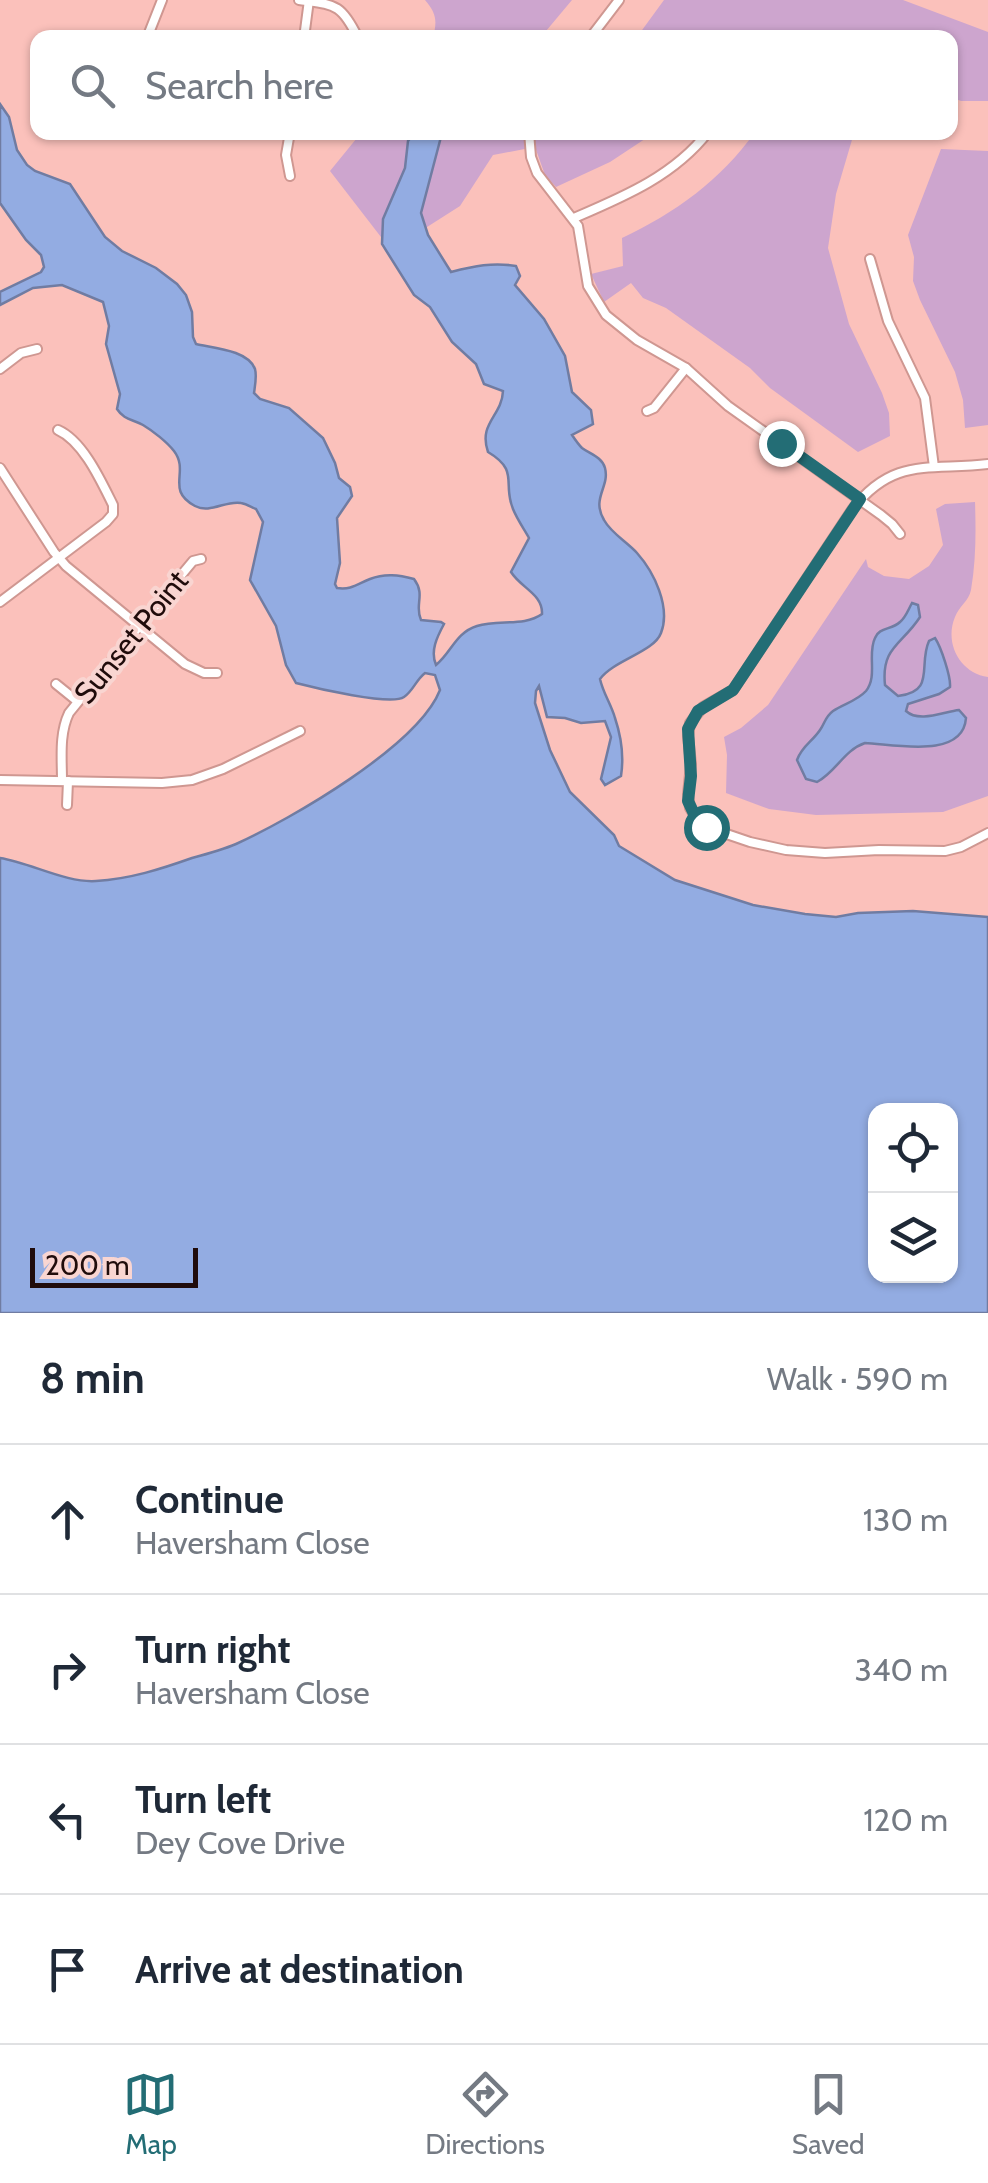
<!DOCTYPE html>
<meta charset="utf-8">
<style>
body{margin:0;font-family:Cabin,sans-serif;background:#f6f6f7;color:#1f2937}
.controls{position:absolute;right:30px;bottom:30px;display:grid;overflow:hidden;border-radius:20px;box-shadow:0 2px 8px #0004}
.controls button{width:90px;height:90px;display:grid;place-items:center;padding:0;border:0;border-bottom:2px solid #e0e1e3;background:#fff;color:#1f2937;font:50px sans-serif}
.scale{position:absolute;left:30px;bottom:25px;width:168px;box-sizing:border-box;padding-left:10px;border:5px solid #200c0b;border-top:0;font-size:28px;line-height:35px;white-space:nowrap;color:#200c0b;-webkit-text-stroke:8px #f9d5d1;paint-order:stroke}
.stop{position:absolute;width:30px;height:30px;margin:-22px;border:8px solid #236d75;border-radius:50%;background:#fff}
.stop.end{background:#236d75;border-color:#fff;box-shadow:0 2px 10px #0008}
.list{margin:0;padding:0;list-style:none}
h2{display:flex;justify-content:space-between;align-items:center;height:130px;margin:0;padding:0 40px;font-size:42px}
h2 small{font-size:32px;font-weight:400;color:#747a83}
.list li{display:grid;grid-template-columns:65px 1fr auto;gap:30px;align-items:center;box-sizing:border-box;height:150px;padding:0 40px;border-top:2px solid #e0e1e3}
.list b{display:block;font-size:38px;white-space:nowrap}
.list p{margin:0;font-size:32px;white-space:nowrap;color:#747a83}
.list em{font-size:32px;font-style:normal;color:#747a83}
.icon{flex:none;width:55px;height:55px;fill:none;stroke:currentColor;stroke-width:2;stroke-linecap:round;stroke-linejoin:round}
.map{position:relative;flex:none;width:988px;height:1313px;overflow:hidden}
.search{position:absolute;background:#fff;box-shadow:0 2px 8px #0004;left:30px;right:30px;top:30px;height:110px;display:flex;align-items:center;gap:25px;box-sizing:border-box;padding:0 35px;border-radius:20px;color:#747a83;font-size:38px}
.sheet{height:730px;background:#fff}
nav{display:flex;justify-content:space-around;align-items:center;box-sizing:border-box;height:140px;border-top:2px solid #e0e1e3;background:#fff;font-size:28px;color:#747a83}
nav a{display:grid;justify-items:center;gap:5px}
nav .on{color:#236d75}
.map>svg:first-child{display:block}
.green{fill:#cda5ce}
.water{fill:#93ace2;stroke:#707ca2;stroke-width:2.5;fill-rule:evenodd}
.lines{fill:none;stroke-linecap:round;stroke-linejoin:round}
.minor-casing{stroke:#cf9791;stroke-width:12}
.minor{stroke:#fff;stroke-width:8}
.route{stroke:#236d75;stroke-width:12}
.labels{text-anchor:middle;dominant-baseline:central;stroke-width:8;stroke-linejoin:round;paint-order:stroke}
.street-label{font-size:30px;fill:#200c0b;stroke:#f9d5d1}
</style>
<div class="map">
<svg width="988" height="1313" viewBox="0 0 988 1313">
<rect width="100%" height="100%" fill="#fbc1bb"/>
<g class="green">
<path d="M425,0H572L541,37L433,38C437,21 437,14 425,0Z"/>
<path d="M664,0H903L988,32V101H961L951,97L950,38H765L757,32L735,30L717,37H637Z"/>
<path d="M755,132L854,133L836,194L828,248L849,324L882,393L889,413L890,436L858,452L770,388L750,368L666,308L643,298L631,283L604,302L591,274L623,266L622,238C675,213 721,180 755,132Z"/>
<path d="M361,133H654L610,162L556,187L545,175L535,147L493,155L460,206L391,250L330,171Z"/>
<path d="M941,149L988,151V425L965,428L963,400L955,372L920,300L913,281L914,257L908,235Z"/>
<path d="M975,502C976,532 976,561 971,590C969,601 959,606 955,617C944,643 960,673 988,677V796L943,812L816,815L769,809L726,793L727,755L724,737L741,728L768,705L866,559L868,567L884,576L909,579L929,566L943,545L936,509L945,504Z"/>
</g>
<g class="water">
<path d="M0,104L9,117L17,150L27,165L35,171L70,184L105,237L122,251L156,268L177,284L186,295L192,312L193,337L196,344C213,348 248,350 255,369C257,376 255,386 254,393L260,399L289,408L323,438L335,463L339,478L350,487L352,496L337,518L340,563L335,584L337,588C352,590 357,584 370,579C385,573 399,575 414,579C426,595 414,605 421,620L441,622L444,624C437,637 430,651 436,665C452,652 455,633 477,626C498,619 524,627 542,614C543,594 521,588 511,572L529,538C524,529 517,519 513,509C502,483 520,471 488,452C478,423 502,416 503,391L484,384L476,364L452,342L430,307L414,295L382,244L383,219L405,168L408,141L414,133H442L421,213L428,235L451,272C474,266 493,262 516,266L520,276L515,285L544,319L565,356L572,392L591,410L593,424L572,435C574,438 579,445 582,448C590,454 602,457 605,468C610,487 591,498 604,520C611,533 627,542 637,553C654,572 671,607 661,633C654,652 614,660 600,679C603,693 611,704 615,718C621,736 624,757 621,776L605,785L601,779L611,737L605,721L581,723L565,718L547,717L539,686L536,691L535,703L550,750L570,792L614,835L619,846L675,880L753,905L805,914L836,917L858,913L913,911L988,917V1313H0V858C31,863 66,883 96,881C130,879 161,869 192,858C207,854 222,850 236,844C291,819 418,746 440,690L435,675L425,673C416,680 413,691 404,697C391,706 315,688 296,683L286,665L276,626L250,580L263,522L256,509C251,507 247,504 241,503C226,500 210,514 195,506C165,490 190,472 174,451C167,442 153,431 143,425C132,419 124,420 117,409L120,394L106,344L109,326L103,302L62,285L33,288L0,305V292L41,272L44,267L41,255L26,240L0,203ZM950,1110V1276H876V1110Z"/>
<path d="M912,603L918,605L920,617C902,645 881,647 885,685L898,696C936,692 918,665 929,641L935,638C941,647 951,677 950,687L939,694L908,704L906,711C919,723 943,712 959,710L966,718C963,760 893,744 865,743C844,750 836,772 817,782L806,779L797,760C802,746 812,742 820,730C825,723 825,717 833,711C843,704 857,701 866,691C878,676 867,654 875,638C879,627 892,630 900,622C906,617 908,610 912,603Z"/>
</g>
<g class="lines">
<g class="minor-casing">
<g id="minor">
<path d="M299,0C335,5 341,3 358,38"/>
<path d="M147,38L162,0"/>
<path d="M304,38L309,0"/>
<path d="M590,38L619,0"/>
<path d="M290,132L286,155L290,176"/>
<path d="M529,132L531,157L537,173L578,226L588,286L606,315L637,340L686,368L728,406L881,515L892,524L900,534"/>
<path d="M574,218C623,197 674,176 708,132"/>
<path d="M870,259L888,321L925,398L934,467"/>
<path d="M0,369L21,353L37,349"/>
<path d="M647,411L654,408L686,368"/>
<path d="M988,464C930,471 893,456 852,510L733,690L703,707L690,723L688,736L691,764L688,794L690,808L696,818L706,827L750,842L786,850L825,853L879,850L945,851L961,847L988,833"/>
<path d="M0,468L54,552L66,566L185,664L204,673H217"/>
<path d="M0,602L106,522L113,514V505C101,481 83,441 58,430"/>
<path d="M56,684L77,701"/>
<path d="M0,780L162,783L192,780L223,769L300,731"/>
<path d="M62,781C62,758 59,734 69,713L173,585L193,561L201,559"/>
<path d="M67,805L68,781"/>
</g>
</g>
<use href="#minor" class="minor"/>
</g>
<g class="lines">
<path class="route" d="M706,827L696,818L688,801L691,776L688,729L698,711L733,690L860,499L781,443"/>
</g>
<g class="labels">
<g class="street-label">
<text transform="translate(131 637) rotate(-51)">Sunset Point</text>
</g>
</g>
</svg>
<div class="controls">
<button><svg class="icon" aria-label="locate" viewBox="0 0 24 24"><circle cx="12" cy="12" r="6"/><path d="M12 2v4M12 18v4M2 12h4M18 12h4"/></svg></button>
<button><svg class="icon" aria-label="layers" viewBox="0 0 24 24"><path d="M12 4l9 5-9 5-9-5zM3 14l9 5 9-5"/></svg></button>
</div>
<div class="scale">200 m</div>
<div class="stop" style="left:706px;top:827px"></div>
<div class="stop end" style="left:781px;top:443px"></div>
<div class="search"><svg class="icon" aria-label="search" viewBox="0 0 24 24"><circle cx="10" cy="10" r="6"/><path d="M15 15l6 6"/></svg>Search here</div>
</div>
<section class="sheet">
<h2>8 min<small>Walk · 590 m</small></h2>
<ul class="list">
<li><svg class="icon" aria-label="ahead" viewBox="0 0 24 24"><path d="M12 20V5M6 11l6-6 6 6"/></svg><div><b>Continue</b><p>Haversham Close</p></div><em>130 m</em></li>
<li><svg class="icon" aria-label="right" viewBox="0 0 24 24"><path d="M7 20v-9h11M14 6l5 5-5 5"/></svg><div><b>Turn right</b><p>Haversham Close</p></div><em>340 m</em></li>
<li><svg class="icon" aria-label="left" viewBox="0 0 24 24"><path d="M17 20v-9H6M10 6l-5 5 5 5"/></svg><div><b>Turn left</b><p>Dey Cove Drive</p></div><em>120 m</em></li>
<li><svg class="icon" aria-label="arrive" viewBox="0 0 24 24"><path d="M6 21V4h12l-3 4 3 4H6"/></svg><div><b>Arrive at destination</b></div></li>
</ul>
</section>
<nav>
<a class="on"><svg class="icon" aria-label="map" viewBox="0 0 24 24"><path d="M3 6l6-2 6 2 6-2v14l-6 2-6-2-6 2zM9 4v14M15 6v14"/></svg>Map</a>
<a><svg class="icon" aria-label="directions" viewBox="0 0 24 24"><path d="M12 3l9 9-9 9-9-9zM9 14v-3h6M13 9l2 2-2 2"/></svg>Directions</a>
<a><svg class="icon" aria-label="saved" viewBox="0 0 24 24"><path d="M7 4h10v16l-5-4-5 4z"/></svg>Saved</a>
</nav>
